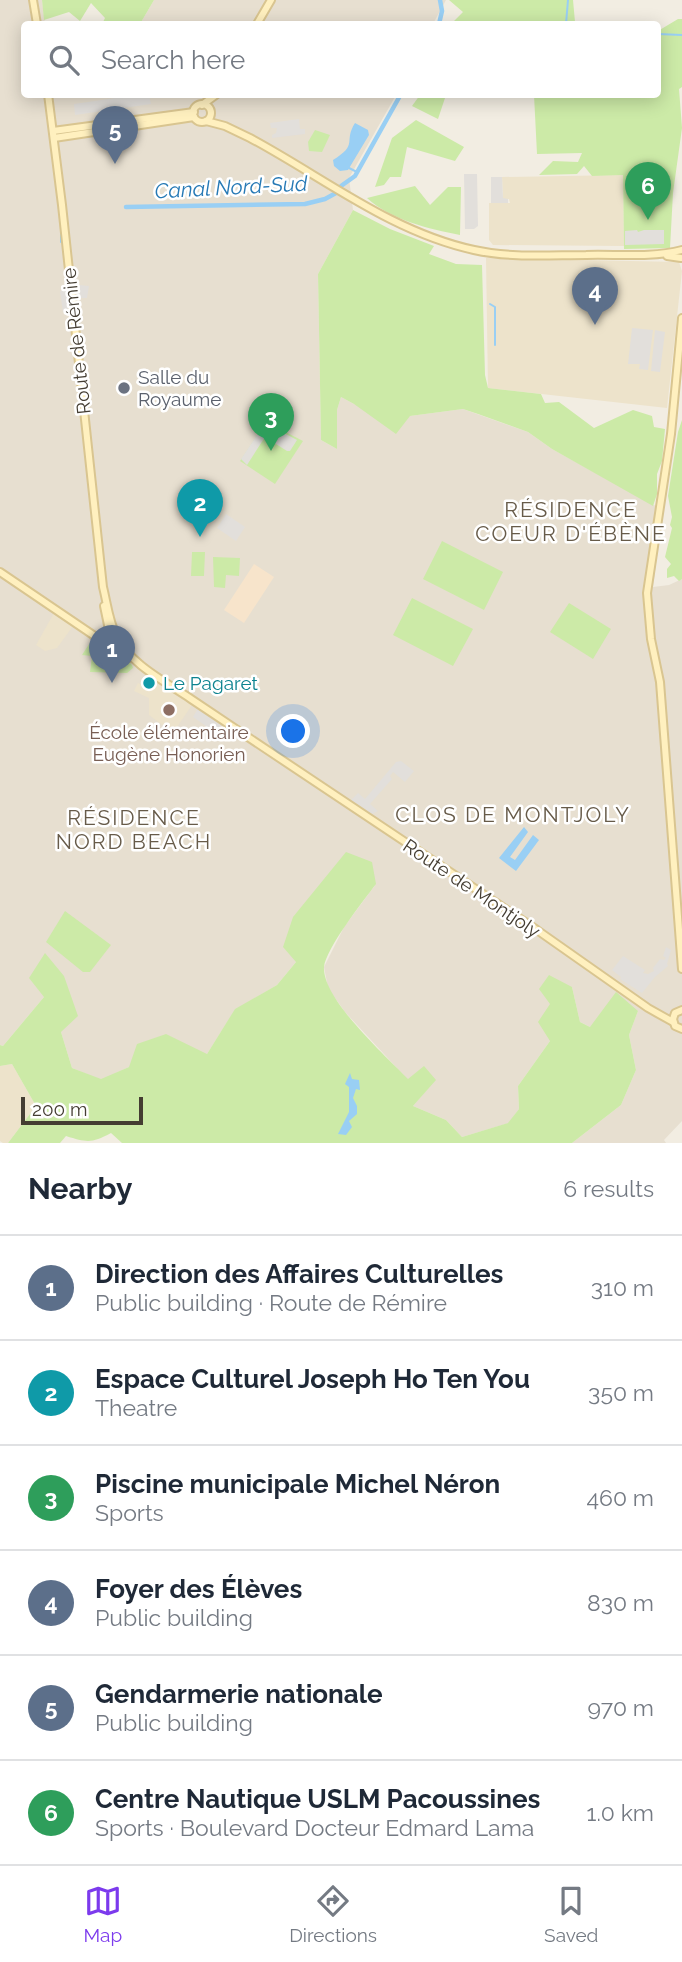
<!DOCTYPE html>
<meta charset="utf-8">
<style>
body{margin:0;font-family:Raleway,sans-serif;background:#f2f2f3;color:#1f2937}
.scale{position:absolute;left:21px;bottom:18px;width:122px;box-sizing:border-box;padding-left:7px;border:4px solid #443d32;border-top:0;font-size:19px;line-height:24px;white-space:nowrap;color:#443d32;-webkit-text-stroke:5px #fff;paint-order:stroke}
.you{position:absolute;left:294px;top:732px;width:24px;height:24px;margin:-18px;border:5px solid #fff;border-radius:50%;background:#1a73e8;box-shadow:0 0 0 10px #1a73e833}
.badge{display:grid;place-items:center;width:46px;height:46px;border-radius:50%;background:#7c3aed;color:#fff;font-size:23px;font-weight:700}
.pin{position:absolute;translate:-50% -58px;filter:drop-shadow(0 2px 4px #0008)}
.pin::after{content:'';position:absolute;top:37px;width:24px;height:21px;background:inherit;clip-path:polygon(0 0,100% 0,50% 100%)}
.list{margin:0;padding:0;list-style:none}
h2{display:flex;justify-content:space-between;align-items:center;height:91px;margin:0;padding:0 28px;font-size:30px}
h2 small{font-size:23px;font-weight:400;color:#747a83}
.list li{display:grid;grid-template-columns:46px 1fr auto;gap:21px;align-items:center;box-sizing:border-box;height:105px;padding:0 28px;border-top:2px solid #e0e1e3}
.list b{display:block;font-size:26px;white-space:nowrap}
.list p{margin:0;font-size:23px;white-space:nowrap;color:#747a83}
.list em{font-size:23px;font-style:normal;color:#747a83}
.icon{flex:none;width:38px;height:38px;fill:none;stroke:currentColor;stroke-width:2;stroke-linecap:round;stroke-linejoin:round}
.map{position:relative;flex:none;width:682px;height:1143px;overflow:hidden}
.search{position:absolute;background:#fff;box-shadow:0 4px 18px #0003;left:21px;right:21px;top:21px;height:77px;display:flex;align-items:center;gap:18px;box-sizing:border-box;padding:0 24px;border-radius:7px;color:#747a83;font-size:26px}
.sheet{height:721px;background:#fff}
nav{display:flex;justify-content:space-around;align-items:center;box-sizing:border-box;height:98px;border-top:2px solid #e0e1e3;background:#fff;font-size:19px;color:#747a83}
nav a{display:grid;justify-items:center;gap:4px}
nav .on{color:#7c3aed}
.map>svg:first-child{display:block}
.residential{fill:#e7dfd0}
.commercial{fill:#f7e4cb}
.education{fill:#ede3cb}
.green{fill:#cceaa7}
.parking{fill:#e2dfdb}
.water{fill:#99cff4}
.lines{fill:none;stroke-linecap:round;stroke-linejoin:round}
.stream{stroke:#99cff4;stroke-width:2}
.canal{stroke:#99cff4;stroke-width:4.5}
.secondary-casing{stroke:#d9c590;stroke-width:10}
.secondary{stroke:#fff0bf;stroke-width:6}
.worship-dot{fill:#6b7280;stroke:#fff;stroke-width:2.5}
.culture-dot{fill:#0f9aa8;stroke:#fff;stroke-width:2.5}
.education-dot{fill:#8d6e63;stroke:#fff;stroke-width:2.5}
.labels{text-anchor:middle;dominant-baseline:central;stroke-width:5;stroke-linejoin:round;paint-order:stroke}
.street-label{font-size:19px;fill:#443d32;stroke:#fff}
.worship-label{font-size:19px;fill:#5b616d;stroke:#fff;text-anchor:start}
.culture-label{font-size:19px;fill:#0d838f;stroke:#fff;text-anchor:start}
.education-label{font-size:19px;fill:#785e54;stroke:#fff}
.water-label{font-size:21px;font-style:italic;fill:#2679b5;stroke:#fff}
.neighbourhood-label{font-size:21px;letter-spacing:2px;fill:#675b49;stroke:#fff}
</style>
<div class="map">
<svg width="682" height="1143" viewBox="0 0 682 1143">
<rect width="100%" height="100%" fill="#f2ede2"/>
<g class="residential">
<path d="M0,0H42L45,24H24V94L396,95L349,178L353,210L318,274L321,440L337,449V410L341,397L354,404L410,416L463,409L528,432L552,449L663,510L653,587L669,585L682,579V1121L664,1140L666,1143H572L621,1105L636,1070L629,1035L638,1011L590,1027L580,1022L572,987L550,1004V1041L518,1086L519,1109L509,1123L462,1137L446,1120L413,1106L435,1080H408L345,1012L328,988L324,967L344,927L376,884L296,962L277,985L235,1010L207,1054L129,1067L101,1080L72,1068L61,1032L44,997L3,1046L0,1045Z"/>
<path d="M154,0H446L433,24H140Z"/>
</g>
<path class="commercial" d="M254,564L274,577L244,623L224,610Z"/>
<g class="education">
<path d="M623,175L624,246L493,245L489,240V203H510L509,199H503L502,177Z"/>
<path d="M486,258L679,262L682,271L667,408L488,388Z"/>
<path d="M54,613L73,626L57,648L45,651L36,645Z"/>
<path d="M138,683L152,690L157,683L192,705L173,733L149,715V698L134,691Z"/>
<path d="M12,1064L36,1106L8,1143H3L0,1141V1066Z"/>
</g>
<g class="green">
<path d="M42,0H154L140,24H102L105,18L91,3L80,21L69,12L44,20Z"/>
<path d="M449,0H573L575,22L592,24H451L463,12Z"/>
<path d="M678,19H682V87L679,89L682,128L673,193L670,248L624,249L623,175L592,176L584,166L577,174L539,175L553,161L578,162L582,153L537,154L534,95L658,94V31Z"/>
<path d="M420,95H446L438,119L412,106Z"/>
<path d="M416,120L464,147L455,161L407,147L401,177H390L384,185L375,187L392,138Z"/>
<path d="M315,130L330,135L322,152L309,151L308,142Z"/>
<path d="M415,186L430,205L448,187H461L460,235C429,229 391,220 367,198Z"/>
<path d="M353,210L390,229L434,246L429,254L456,264L482,265L485,375L488,388L541,394L545,403L559,402L594,428L633,410L652,416L654,427L665,429L662,461L657,474V494L653,506L552,449L528,432L478,414L463,409L410,416L396,434L354,404L341,397L337,410V449L321,440L318,274Z"/>
<path d="M682,420V579L679,581L674,576L667,578V569L671,564L665,557L672,528L670,525L672,517L668,496L678,432Z"/>
<path d="M266,422L303,441L275,484L240,461Z"/>
<path d="M442,541L503,572L484,610L423,579Z"/>
<path d="M192,552H205L204,576H191Z"/>
<path d="M213,557L240,558L239,576L226,575L225,588L214,587Z"/>
<path d="M412,598L473,629L453,666L393,635Z"/>
<path d="M569,603L611,629L593,659L550,632Z"/>
<path d="M93,638L101,643L112,644L132,665L133,668L127,673L90,672L92,656L82,655Z"/>
<path d="M346,852L372,862L376,884C364,900 326,948 324,967C322,999 387,1057 408,1079L424,1066L436,1080L413,1106L446,1120L462,1137L508,1123L519,1109L518,1086L550,1041L538,1022L550,1004L539,989L549,975L572,987L580,1022L590,1027L616,992L638,1011L629,1035L636,1070L621,1105L572,1143H122L111,1133C92,1143 88,1143 66,1136L60,1143H8L36,1106L12,1064L0,1066V1045L3,1046L44,997L29,978L45,953L64,976L78,1016L61,1032L72,1068L101,1079L129,1067L137,1044L166,1034L207,1054L235,1009L277,985L296,962L283,947L293,917Z"/>
<path d="M65,911L111,945L90,972H83L46,942Z"/>
</g>
<g class="parking">
<path d="M136,95H149L151,104L75,115L74,104Z"/>
<path d="M299,119L300,129H305V134L272,138V135L276,133L277,128H271L270,123Z"/>
<path d="M464,174H477L478,226L474,229H465Z"/>
<path d="M491,177H502L503,198L508,199V203H491Z"/>
<path d="M637,230L638,232L644,230H664V244L625,245V231Z"/>
<path d="M69,284L89,286L87,298H71L72,311L63,312L60,291L70,290Z"/>
<path d="M632,328L653,330L648,370L639,369L640,364H628Z"/>
<path d="M655,330L665,332L660,372L651,371Z"/>
<path d="M265,423L297,440L290,451H287L265,437L247,465L241,459Z"/>
<path d="M226,514L245,527L236,541L217,528Z"/>
<path d="M199,707L223,723L216,733L193,717Z"/>
<path d="M401,761L414,771L405,782L393,772L390,776L392,779L370,804L378,811L372,814L351,800L358,793L365,799L396,762Z"/>
<path d="M666,947L671,950L667,964L668,966L655,977L642,993L620,979L621,977L612,970L623,956L645,970L643,973L648,974L654,971L653,968L660,959L664,960L666,958L663,956Z"/>
</g>
<g class="water">
<path d="M355,123L368,130L369,135L348,170L340,171L334,166L333,160C359,144 343,142 355,123Z"/>
<path d="M524,827L528,832L510,857L515,860L533,835L539,840L516,871L499,858Z"/>
<path d="M350,1073L352,1079L359,1080L360,1090L356,1089L353,1098L357,1106V1114L349,1121L352,1127L346,1135L338,1134L349,1112V1087L345,1084Z"/>
</g>
<g class="lines">
<g class="stream">
<path d="M566,24L568,0"/>
<path d="M658,34L682,35"/>
<path d="M349,168L357,172"/>
<path d="M61,226V242"/>
<path d="M490,304L495,307V345"/>
</g>
<g class="canal">
<path d="M439,24L442,11L440,0"/>
<path d="M341,186L355,176L401,94"/>
<path d="M126,207L305,204L325,199L336,193"/>
</g>
<g class="secondary-casing">
<g id="secondary">
<path d="M33,0L37,24"/>
<path d="M257,24L271,0"/>
<path d="M48,94L62,205L103,587C107,603 109,621 116,635C129,664 166,682 191,699L537,930L648,1008L673,1022"/>
<circle cx="202" cy="113" r="9"/>
<path d="M202,105L217,94"/>
<path d="M206,121L225,126L250,138C323,177 391,232 474,250C510,258 549,255 586,255C617,254 651,258 682,250"/>
<path d="M53,131L194,112"/>
<path d="M54,138L194,117"/>
<path d="M667,256L681,258"/>
<path d="M682,318L671,434L647,593L651,639L660,682L682,969"/>
<path d="M0,572L99,639L105,640L115,634"/>
<path d="M104,606L109,630L129,658"/>
<path d="M682,1010L675,1013L673,1019L675,1026L682,1029"/>
</g>
</g>
<use href="#secondary" class="secondary"/>
</g>
<circle class="worship-dot" cx="124" cy="388" r="7"/>
<circle class="culture-dot" cx="149" cy="683" r="7"/>
<circle class="education-dot" cx="169" cy="710" r="7"/>
<g class="labels">
<g class="street-label">
<text transform="translate(76 341) rotate(-96)">Route de Rémire</text>
<text transform="translate(472 888) rotate(34)">Route de Montjoly</text>
</g>
<g class="worship-label">
<text x="138" y="377">Salle du<tspan x="138" dy="22">Royaume</tspan></text>
</g>
<g class="culture-label">
<text x="163" y="683">Le Pagaret</text>
</g>
<g class="education-label">
<text x="169" y="732">École élémentaire<tspan x="169" dy="22">Eugène Honorien</tspan></text>
</g>
<g class="water-label">
<text transform="translate(231 187) rotate(-3)">Canal Nord-Sud</text>
</g>
<g class="neighbourhood-label">
<text x="571" y="509">RÉSIDENCE<tspan x="571" dy="24">COEUR D'ÉBÈNE</tspan></text>
<text x="513" y="814">CLOS DE MONTJOLY</text>
<text x="134" y="817">RÉSIDENCE<tspan x="134" dy="24">NORD BEACH</tspan></text>
</g>
</g>
</svg>
<div class="scale">200 m</div>
<div class="you"></div>
<div class="pin badge" style="left:112px;top:683px;background:#5c6f8a">1</div>
<div class="pin badge" style="left:200px;top:537px;background:#0f9aa8">2</div>
<div class="pin badge" style="left:271px;top:451px;background:#2e9e5b">3</div>
<div class="pin badge" style="left:595px;top:325px;background:#5c6f8a">4</div>
<div class="pin badge" style="left:115px;top:164px;background:#5c6f8a">5</div>
<div class="pin badge" style="left:648px;top:220px;background:#2e9e5b">6</div>
<div class="search"><svg class="icon" aria-label="search" viewBox="0 0 24 24"><circle cx="10" cy="10" r="6"/><path d="M15 15l6 6"/></svg>Search here</div>
</div>
<section class="sheet">
<h2>Nearby<small>6 results</small></h2>
<ul class="list">
<li><span class="badge" style="background:#5c6f8a">1</span><div><b>Direction des Affaires Culturelles</b><p>Public building · Route de Rémire</p></div><em>310 m</em></li>
<li><span class="badge" style="background:#0f9aa8">2</span><div><b>Espace Culturel Joseph Ho Ten You</b><p>Theatre</p></div><em>350 m</em></li>
<li><span class="badge" style="background:#2e9e5b">3</span><div><b>Piscine municipale Michel Néron</b><p>Sports</p></div><em>460 m</em></li>
<li><span class="badge" style="background:#5c6f8a">4</span><div><b>Foyer des Élèves</b><p>Public building</p></div><em>830 m</em></li>
<li><span class="badge" style="background:#5c6f8a">5</span><div><b>Gendarmerie nationale</b><p>Public building</p></div><em>970 m</em></li>
<li><span class="badge" style="background:#2e9e5b">6</span><div><b>Centre Nautique USLM Pacoussines</b><p>Sports · Boulevard Docteur Edmard Lama</p></div><em>1.0 km</em></li>
</ul>
</section>
<nav>
<a class="on"><svg class="icon" aria-label="map" viewBox="0 0 24 24"><path d="M3 6l6-2 6 2 6-2v14l-6 2-6-2-6 2zM9 4v14M15 6v14"/></svg>Map</a>
<a><svg class="icon" aria-label="directions" viewBox="0 0 24 24"><path d="M12 3l9 9-9 9-9-9zM9 14v-3h6M13 9l2 2-2 2"/></svg>Directions</a>
<a><svg class="icon" aria-label="saved" viewBox="0 0 24 24"><path d="M7 4h10v16l-5-4-5 4z"/></svg>Saved</a>
</nav>
